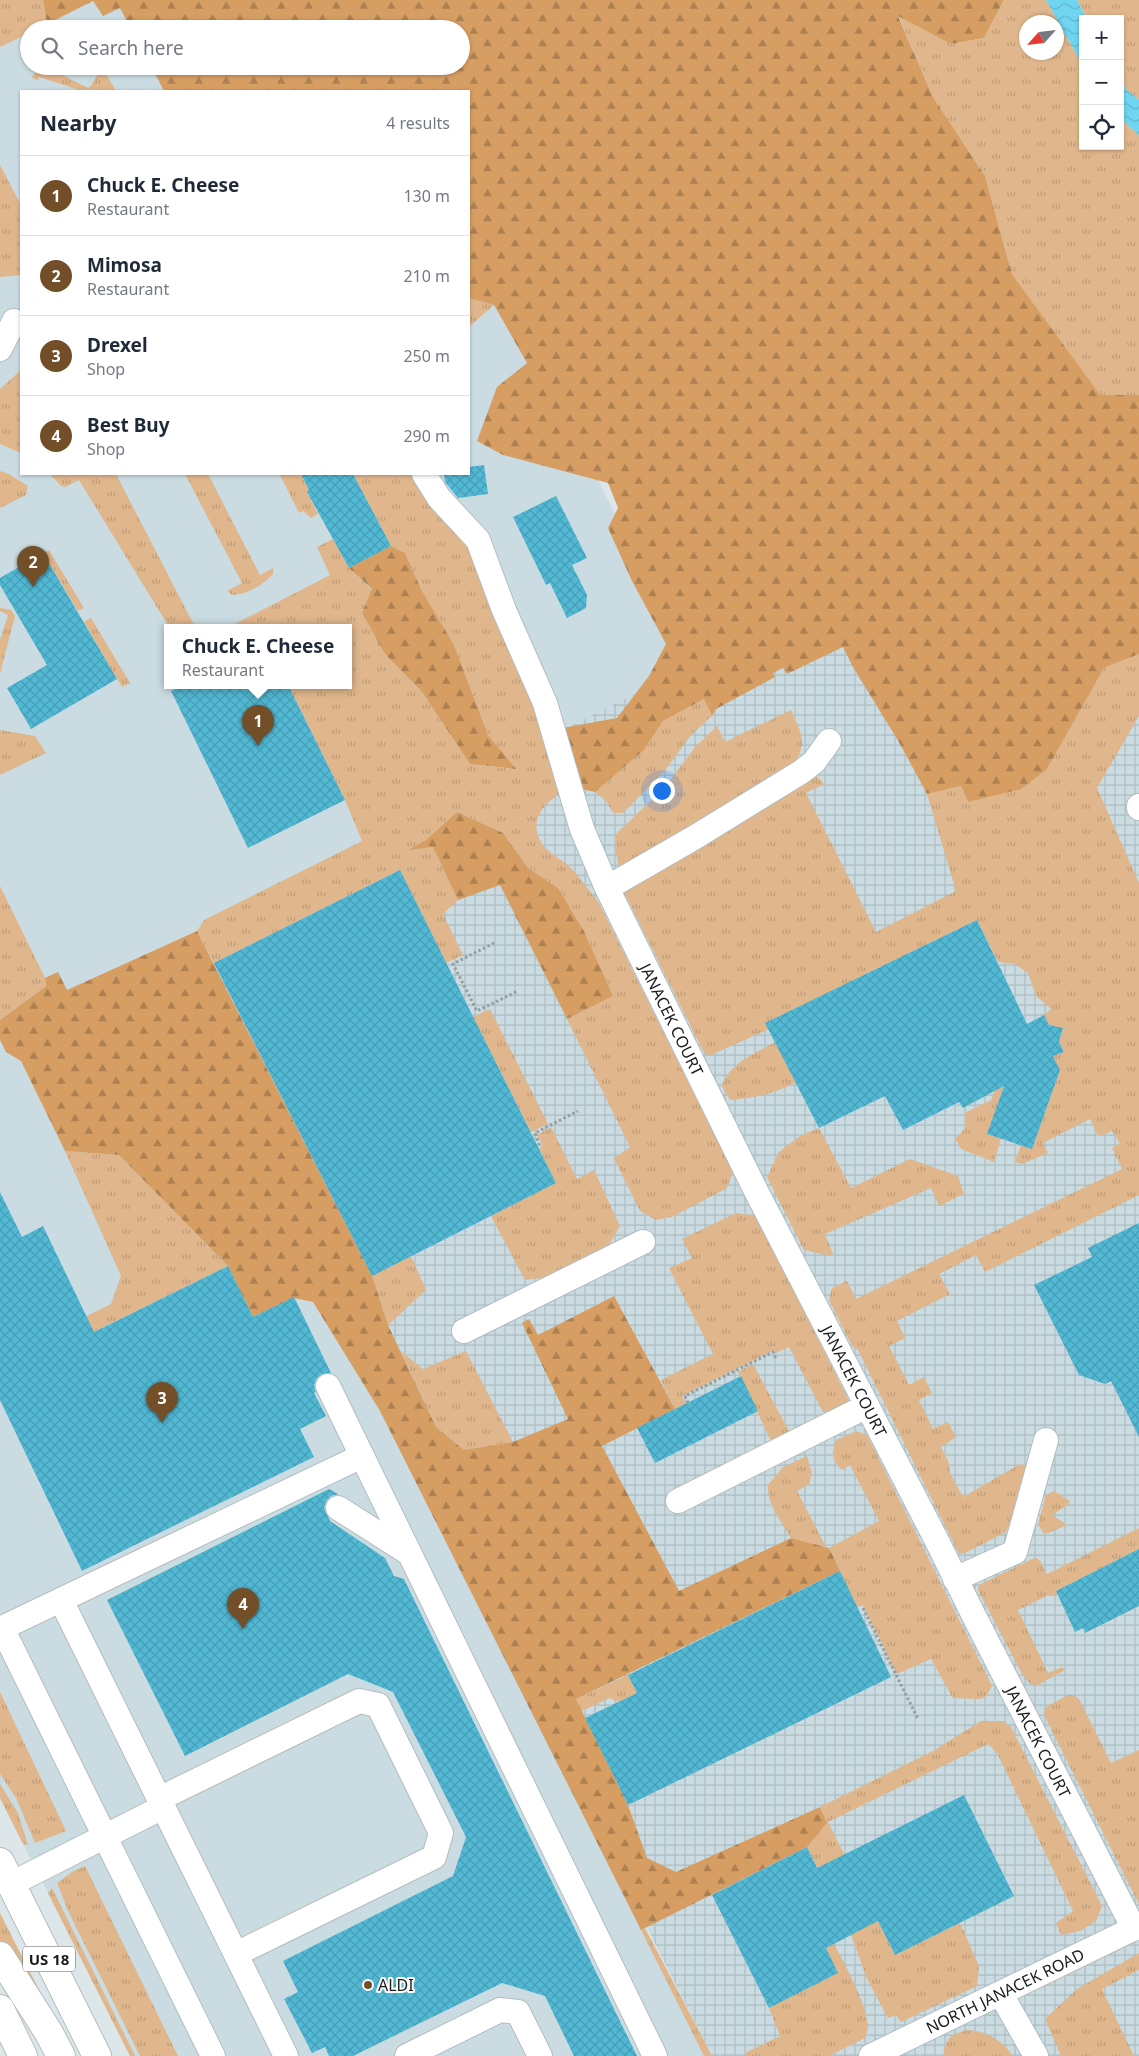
<!DOCTYPE html>
<meta charset="utf-8">
<style>
body{margin:0;font-family:"Noto Sans",sans-serif;background:#f2f2f3;color:#1f2937}
.controls{position:absolute;right:15px;top:15px;display:grid;overflow:hidden;border-radius:0px;box-shadow:0 1px 4px #0004}
.controls button{width:45px;height:45px;display:grid;place-items:center;padding:0;border:0;border-bottom:1px solid #e0e1e3;background:#fff;color:#1f2937;font:25px sans-serif}
.compass{position:absolute;left:1019px;top:15px;width:45px;height:45px;border-radius:50%;background:#fff;box-shadow:0 1px 4px #0004;rotate:243deg}
.you{position:absolute;left:661px;top:790px;width:18px;height:18px;margin:-12px;border:4px solid #fff;border-radius:50%;background:#1a73e8;box-shadow:0 0 0 8px #1a73e833}
.badge{display:grid;place-items:center;width:32px;height:32px;border-radius:50%;background:#734f29;color:#fff;font-size:16px;font-weight:700}
.pin{position:absolute;translate:-50% -41px;filter:drop-shadow(0 1px 2px #0008)}
.pin::after{content:'';position:absolute;top:26px;width:18px;height:15px;background:inherit;clip-path:polygon(0 0,100% 0,50% 100%)}
.popup{position:absolute;left:164px;top:624px;width:188px;height:65px;box-sizing:border-box;display:grid;place-content:center;border-radius:0px;background:#fff;filter:drop-shadow(0 1px 4px #0005);font-size:16px;white-space:nowrap;color:#747a83}
.popup b{font-size:19px;color:#1f2937}
.popup::after{content:'';position:absolute;left:50%;top:100%;margin-left:-10px;border:10px solid transparent;border-top-color:#fff}
.list{margin:0;padding:0;list-style:none}
h2{display:flex;justify-content:space-between;align-items:center;height:65px;margin:0;padding:0 20px;font-size:21px}
h2 small{font-size:16px;font-weight:400;color:#747a83}
.list li{display:grid;grid-template-columns:32px 1fr auto;gap:15px;align-items:center;box-sizing:border-box;height:80px;padding:0 20px;border-top:1px solid #e0e1e3}
.list b{display:block;font-size:19px;white-space:nowrap}
.list p{margin:0;font-size:16px;white-space:nowrap;color:#747a83}
.list em{font-size:16px;font-style:normal;color:#747a83}
.icon{flex:none;width:28px;height:28px;fill:none;stroke:currentColor;stroke-width:2;stroke-linecap:round;stroke-linejoin:round}
.map{position:relative;flex:none;width:1139px;height:2056px;overflow:hidden}
.search{position:absolute;background:#fff;box-shadow:0 1px 4px #0004;left:20px;top:20px;width:450px;height:55px;display:flex;align-items:center;gap:12px;box-sizing:border-box;padding:0 18px;border-radius:28px;color:#747a83;font-size:19px}
.panel{position:absolute;background:#fff;box-shadow:0 1px 4px #0004;left:20px;top:90px;width:450px;height:385px;border-radius:0px}
.map>svg:first-child{display:block}
.built{fill:#cadce2;fill-rule:evenodd}
.industrial{fill:url(#industrial-grid)}
.grass{fill:url(#grass-tufts);fill-rule:evenodd}
.forest{fill:url(#forest-firs)}
.water{fill:url(#water-waves)}
.building{fill:url(#building-cross-hatch)}
.lines{fill:none;stroke-linecap:round;stroke-linejoin:round}
.minor-casing{stroke:#b3bcbf;stroke-width:26}
.major-casing{stroke:#b3bcbf;stroke-width:30}
.path{stroke:#969d9f;stroke-width:3;stroke-dasharray:2.5 2.5;stroke-linecap:butt}
.minor{stroke:#fff;stroke-width:24}
.major{stroke:#fff;stroke-width:28}
.poi-dot{fill:#734f29;stroke:#fff;stroke-width:2}
.labels{text-anchor:middle;dominant-baseline:central;stroke-width:4;stroke-linejoin:round;paint-order:stroke}
.shield{fill:#fff;stroke:#5d6061;stroke-width:1}
.shield-label{font-size:15px;font-weight:bold;fill:#181c1d}
.street-label{font-size:16px;fill:#181c1d;stroke:#fff}
.poi-label{font-size:16px;fill:#181c1d;stroke:#fff;text-anchor:start}
</style>
<div class="map">
<svg width="1139" height="2056" viewBox="0 0 1139 2056">
<defs>
<pattern id="industrial-grid" width="8" height="8" patternUnits="userSpaceOnUse" patternTransform="scale(1.25)"><rect width="8" height="8" fill="#cadce2"/><path d="M0 4h8M4 0v8" fill="none" stroke="#adbcc1"/></pattern>
<pattern id="grass-tufts" width="24" height="20" patternUnits="userSpaceOnUse" patternTransform="scale(1.25)"><rect width="24" height="20" fill="#e0b68c"/><path d="M3 7l-1-3M5 7V3M7 7l1-3M15 17l-1-3M17 17v-4M19 17l1-3" fill="none" stroke="#bf9c78"/></pattern>
<pattern id="forest-firs" width="22" height="20" patternUnits="userSpaceOnUse" patternTransform="scale(1.25)"><rect width="22" height="20" fill="#d79e63"/><path d="M5 1l3.5 6h-7zM16 11l3.5 6h-7z" fill="#ad8051"/></pattern>
<pattern id="water-waves" width="16" height="10" patternUnits="userSpaceOnUse" patternTransform="scale(1.25)"><rect width="16" height="10" fill="#70d5f1"/><path d="M0 5q4-4 8 0t8 0" fill="none" stroke="#60b6ce"/></pattern>
<pattern id="building-cross-hatch" width="8" height="8" patternUnits="userSpaceOnUse" patternTransform="scale(1.25)"><rect width="8" height="8" fill="#52b9d4"/><path d="M0 0l8 8M0 8l8-8" fill="none" stroke="#479eb6"/></pattern>
</defs>
<rect width="100%" height="100%" fill="#dde7e9"/>
<path class="built" d="M71,0H136L150,29H29V66H169L181,91H21V474H469V229L693,665L645,1928L712,2056H130L0,1798V35ZM168,627H348V685H168Z"/>
<path class="industrial" d="M853,586L1139,674V2056H712L161,972L520,751Z"/>
<g class="grass">
<path d="M0,0H43L47,24L37,29H29V33L0,47Z"/>
<path d="M1004,0H1046L1083,66V146H1120V118L1139,136V395L1100,396L1012,274L985,176L933,97L898,15L951,44L984,38ZM1026,22H1056V52H1026Z"/>
<path d="M1077,0H1139V100L1126,89L1120,78V19H1087Z"/>
<path d="M58,67L61,74L88,88L91,86L102,67L116,91H82L39,77L38,80L32,78C37,67 47,67 58,67Z"/>
<path d="M0,165L21,205V275L0,277Z"/>
<path d="M469,298L494,305L469,327Z"/>
<path d="M21,370V453L0,444V389Z"/>
<path d="M0,471L9,474L28,486L26,495L0,508Z"/>
<path d="M50,474H116L195,627H169L79,480L65,487L61,486Z"/>
<path d="M185,474H208L260,575L273,568V574C262,586 248,594 232,595L227,591L242,583Z"/>
<path d="M282,474H301L309,491L307,492L318,514L311,518L303,511L299,513L280,475Z"/>
<path d="M353,474H417L473,550L530,683L562,793C543,803 529,821 541,842C547,853 564,860 573,870C582,880 590,892 599,903L733,1172L727,1188L672,1217L656,1220L640,1211L614,1158L630,1147L567,1019L613,996L584,931L558,888L528,868L503,833L457,812L426,840L410,849L433,847L458,900L443,914L463,955L446,963L400,870L214,963L197,931L204,920L362,841L345,800L288,685H348V627H229L330,575L317,547L333,539L349,568L372,590L362,613L385,654L422,692L470,764L515,769L488,735L454,645L421,589L405,553L391,546Z"/>
<path d="M49,550L84,608L78,611L43,553Z"/>
<path d="M0,608L11,610L15,616L0,674V640L8,615L0,611Z"/>
<path d="M91,618L130,683L122,687L117,679L84,622Z"/>
<path d="M1139,654V716L1097,788L1139,883V1195L985,1272L976,1255L939,1274L950,1294L897,1321L905,1338L889,1346L909,1385L924,1377L932,1393L919,1400L933,1429L948,1422L956,1437L941,1447L949,1463L950,1473L963,1497L1020,1464L1030,1467L1024,1493L1006,1532L965,1553L959,1554L858,1350L852,1346L829,1300L832,1288L847,1281L856,1299L1122,1169L1112,1148L1120,1143L1112,1131L1101,1136L1097,1134L1090,1119L1043,1143L1048,1153L1022,1164L1015,1162L1021,1145L1032,1149L1060,1070L1053,1056L1064,1052L1059,1042L1063,1029L1049,1025L1044,1015L1051,1009L1036,996L1028,973L1015,964L998,962L977,920L766,1023L769,1029L709,1056L703,1051L623,890L816,775L824,784L806,793L876,932L956,891L927,794L961,786L968,802L1047,769L1104,668Z"/>
<path d="M704,699L712,716L691,735L664,772L623,813H613L606,801L595,792L644,750L663,721Z"/>
<path d="M791,710C801,732 808,743 794,764L640,858L619,867L615,849L616,834L665,787L695,747L717,726L725,742Z"/>
<path d="M0,730L35,736L46,753L0,775Z"/>
<path d="M0,886L45,978L46,986L0,1020Z"/>
<path d="M490,1009L548,1124L531,1132L473,1017Z"/>
<path d="M775,1042L796,1082C774,1094 755,1098 730,1100L722,1086C729,1063 756,1053 775,1042Z"/>
<path d="M1004,1085L988,1134L1001,1139L994,1162L961,1149L955,1138C965,1130 968,1126 965,1113L991,1100L995,1090Z"/>
<path d="M551,1127L577,1179L594,1170L620,1226L608,1247L550,1277L525,1280L491,1216L556,1183L539,1148L543,1146L537,1135Z"/>
<path d="M819,1128L851,1188L910,1159L958,1176L964,1194L939,1206L931,1188L825,1234L833,1254L830,1256L804,1250L767,1177L779,1152L800,1136Z"/>
<path d="M65,1151L119,1155L228,1266L0,1378V1359L111,1304L121,1276Z"/>
<path d="M736,1213L756,1216L849,1401L831,1411L823,1412L789,1347L776,1353L774,1350L682,1396L685,1404L675,1409L661,1380L713,1354L669,1268L692,1258L682,1239Z"/>
<path d="M411,1256L426,1290L388,1325L372,1276Z"/>
<path d="M401,1351L423,1369L466,1351L513,1442L464,1450L436,1427Z"/>
<path d="M753,1364L789,1431L800,1427L773,1445L738,1372Z"/>
<path d="M856,1431L867,1435L992,1686L986,1697L980,1699L953,1698L931,1659L897,1674L863,1605L857,1607L829,1548L879,1521L850,1465L842,1470C831,1460 832,1453 836,1440Z"/>
<path d="M807,1456L812,1473L809,1484L797,1491L826,1547L791,1538C781,1521 767,1505 768,1485L783,1467Z"/>
<path d="M1054,1491L1070,1501L1068,1505L1052,1515L1064,1523L1065,1526L1048,1533H1043L1038,1524L1046,1495Z"/>
<path d="M1139,1528V1549L1056,1591L1058,1595H1049L1018,1610L1048,1673L1062,1667L1065,1670L1038,1685L1030,1684L1023,1676L978,1590L979,1585L1032,1559L1037,1558L1040,1561L1047,1574Z"/>
<path d="M628,1675L637,1693L619,1702L610,1698L582,1711L576,1699Z"/>
<path d="M0,1692L66,1831L35,1843L16,1798L0,1774Z"/>
<path d="M1068,1695H1073L1079,1699L1111,1763L1139,1750V1904L1047,1721L1044,1712L1046,1707Z"/>
<path d="M981,1721H1003L1011,1727L1102,1906L1096,1921L1080,1931L1061,1935L1056,1923L1073,1911L997,1753L988,1744L828,1822L895,1955L960,1923L979,1966L977,1986L901,2022L896,2015L888,2018L867,1979L851,1935L807,1847L827,1823L820,1807L933,1751Z"/>
<path d="M0,1784L18,1813L28,1845L23,1844L0,1798Z"/>
<path d="M85,1866L88,1872L178,2056H140L68,1911L57,1883L72,1872Z"/>
<path d="M52,1888L135,2056H130L48,1893Z"/>
<path d="M0,1913L65,2041L0,1943Z"/>
<path d="M645,1928L712,2056H704L641,1930Z"/>
<path d="M834,1944C845,1964 867,2005 868,2027C868,2030 866,2035 865,2038L829,2056H746L745,2053L780,2036L769,2008L838,1973L826,1948Z"/>
<path d="M1139,1953V1970L1102,1989L1134,2056H1061L1045,2019L1077,1989Z"/>
<path d="M967,2030C987,2031 1001,2039 1013,2056H943C946,2038 949,2035 967,2030Z"/>
</g>
<g class="forest">
<path d="M43,0H1004L984,38L951,44L898,16L933,97L985,176L1012,274L1100,395H1139V654L1104,668L1047,769L1021,789L968,802L961,786L927,794L900,744L853,667L843,647L787,674L783,668L773,673L775,677L716,709L712,716L704,699L663,721L644,750L595,792L576,788L557,729L617,718L649,676L666,644L632,581L608,528L618,508L608,483L503,455L477,441L497,387L527,363L494,305L469,298V91H164L151,66H461V29H131L120,8L103,16L93,1L47,24Z"/>
<path d="M391,546L405,553L421,589L454,645L488,735L516,769L470,764L422,692L385,654L362,613L372,589L349,568Z"/>
<path d="M457,812L503,833L528,868L558,888L584,931L613,996L567,1019L500,885L458,900L433,847L408,850L426,840Z"/>
<path d="M197,931L372,1276L388,1325L436,1427L464,1450L513,1442L568,1419L522,1323L529,1319L538,1335L614,1296L675,1409L602,1446L679,1591L791,1538L829,1548L840,1571L576,1699L628,1805L647,1858L676,1872L820,1807L827,1823L807,1847L641,1930L380,1411L313,1302L294,1298L253,1317L228,1266L119,1155L65,1151L21,1061L6,1052L0,1040V1020L46,986L45,978L58,972L67,990Z"/>
</g>
<g class="water">
<path d="M1046,0H1077L1087,19H1083V66Z"/>
<path d="M1120,78L1126,89L1139,100V136L1120,118Z"/>
</g>
<g class="building">
<path d="M484,465L488,494L458,498L445,482L444,474H469V467Z"/>
<path d="M301,474H353L391,546L349,568L307,492L309,490Z"/>
<path d="M556,496L587,558L572,565L587,595L586,608L567,618L550,583L546,585L513,517Z"/>
<path d="M43,553L117,679L31,729L7,688L47,665L0,585V578Z"/>
<path d="M184,685H288L345,800L248,848L171,691Z"/>
<path d="M400,870L556,1183L372,1276L214,963Z"/>
<path d="M977,920L1027,1024L1044,1015L1049,1025L1063,1028L1059,1042L1064,1052L1053,1056L1060,1070L1032,1149L987,1134L1004,1086L963,1108L959,1102L903,1130L885,1096L819,1128L765,1023Z"/>
<path d="M0,1192L22,1237L43,1226L94,1332L228,1266L253,1317L294,1297L331,1373L322,1374L317,1378L314,1385L316,1392L314,1393L326,1416L300,1429L314,1457L82,1571L0,1400Z"/>
<path d="M1139,1223V1437L1111,1381L1105,1384L1079,1375L1034,1285L1092,1257L1088,1248Z"/>
<path d="M741,1376L758,1411L655,1463L637,1428Z"/>
<path d="M329,1489L338,1494L331,1496L327,1500L324,1507L330,1521L385,1558L394,1576L404,1579L637,2056H574L545,1996L502,1983L353,2056H329L325,2047L312,2053L284,1999L298,1992L283,1961L453,1876L466,1837L393,1692L348,1674L185,1756L107,1600Z"/>
<path d="M1139,1549V1606L1085,1633L1083,1628L1075,1632L1056,1591Z"/>
<path d="M840,1571L891,1677L628,1805L585,1718L637,1693L628,1675Z"/>
<path d="M964,1795L1014,1896L895,1955L878,1921L826,1948L838,1973L769,2008L712,1895L807,1847L817,1868Z"/>
</g>
<g class="lines">
<g class="minor-casing">
<g id="minor">
<path d="M0,349L14,321L21,325"/>
<path id="s1" d="M424,474L439,498L478,540L504,610L545,703L582,829L607,888L754,1187L938,1543L974,1616L1134,1929"/>
<path d="M1139,806V808"/>
<path d="M607,888L697,836L801,772L814,762L829,741"/>
<path d="M464,1331L643,1242"/>
<path d="M328,1386L362,1456"/>
<path d="M678,1501L867,1406"/>
<path d="M338,1508L409,1553"/>
<path d="M955,1579L1015,1552L1046,1440"/>
<path d="M61,1600L286,2056"/>
<path d="M159,1799L359,1701L378,1705L441,1833L434,1857L236,1954"/>
<path d="M11,1884L163,1807"/>
<path d="M1001,1994L1036,2056"/>
<path d="M213,2056L2,1628L362,1456L655,2056"/>
<path d="M407,2056L500,2010L518,2012L540,2056"/>
<path id="s2" d="M871,2056L1139,1926"/>
</g>
</g>
<g class="major-casing">
<g id="major">
<path d="M0,1862L97,2056"/>
<path d="M0,1956L49,2033L61,2056"/>
<path d="M0,2009L23,2056"/>
</g>
</g>
<g class="path">
<path d="M494,943L453,964L477,1011L518,991"/>
<path d="M538,1145L539,1144L535,1133L578,1111"/>
<path d="M688,1403L685,1396L773,1352L776,1359"/>
<path d="M863,1608L918,1719"/>
</g>
<use href="#minor" class="minor"/>
<use href="#major" class="major"/>
</g>
<circle class="poi-dot" cx="368" cy="1985" r="5"/>
<g class="labels">
<rect class="shield" x="23" y="1946.5" width="52" height="25" rx="4"/>
<g class="shield-label">
<text x="49" y="1959">US 18</text>
</g>
<g class="street-label">
<text stroke="none"><textPath href="#s1" startOffset="604">JANACEK COURT</textPath></text>
<text stroke="none"><textPath href="#s1" startOffset="1009">JANACEK COURT</textPath></text>
<text stroke="none"><textPath href="#s1" startOffset="1414">JANACEK COURT</textPath></text>
<text stroke="none"><textPath href="#s2" startOffset="149">NORTH JANACEK ROAD</textPath></text>
</g>
<g class="poi-label">
<text x="378" y="1985">ALDI</text>
</g>
</g>
</svg>
<div class="controls">
<button>+</button>
<button>−</button>
<button><svg class="icon" aria-label="locate" viewBox="0 0 24 24"><circle cx="12" cy="12" r="6"/><path d="M12 2v4M12 18v4M2 12h4M18 12h4"/></svg></button>
</div>
<svg class="compass" viewBox="-18 -18 36 36"><path d="M0-13l5 13h-10z" fill="#e53935"/><path d="M0 13l5-13h-10z" fill="#747a83"/></svg>
<div class="you"></div>
<div class="pin badge" style="left:258px;top:746px">1</div>
<div class="popup"><b>Chuck E. Cheese</b>Restaurant</div>
<div class="pin badge" style="left:33px;top:587px">2</div>
<div class="pin badge" style="left:162px;top:1423px">3</div>
<div class="pin badge" style="left:243px;top:1629px">4</div>
<div class="search"><svg class="icon" aria-label="search" viewBox="0 0 24 24"><circle cx="10" cy="10" r="6"/><path d="M15 15l6 6"/></svg>Search here</div>
<section class="panel">
<h2>Nearby<small>4 results</small></h2>
<ul class="list">
<li><span class="badge">1</span><div><b>Chuck E. Cheese</b><p>Restaurant</p></div><em>130 m</em></li>
<li><span class="badge">2</span><div><b>Mimosa</b><p>Restaurant</p></div><em>210 m</em></li>
<li><span class="badge">3</span><div><b>Drexel</b><p>Shop</p></div><em>250 m</em></li>
<li><span class="badge">4</span><div><b>Best Buy</b><p>Shop</p></div><em>290 m</em></li>
</ul>
</section>
</div>
